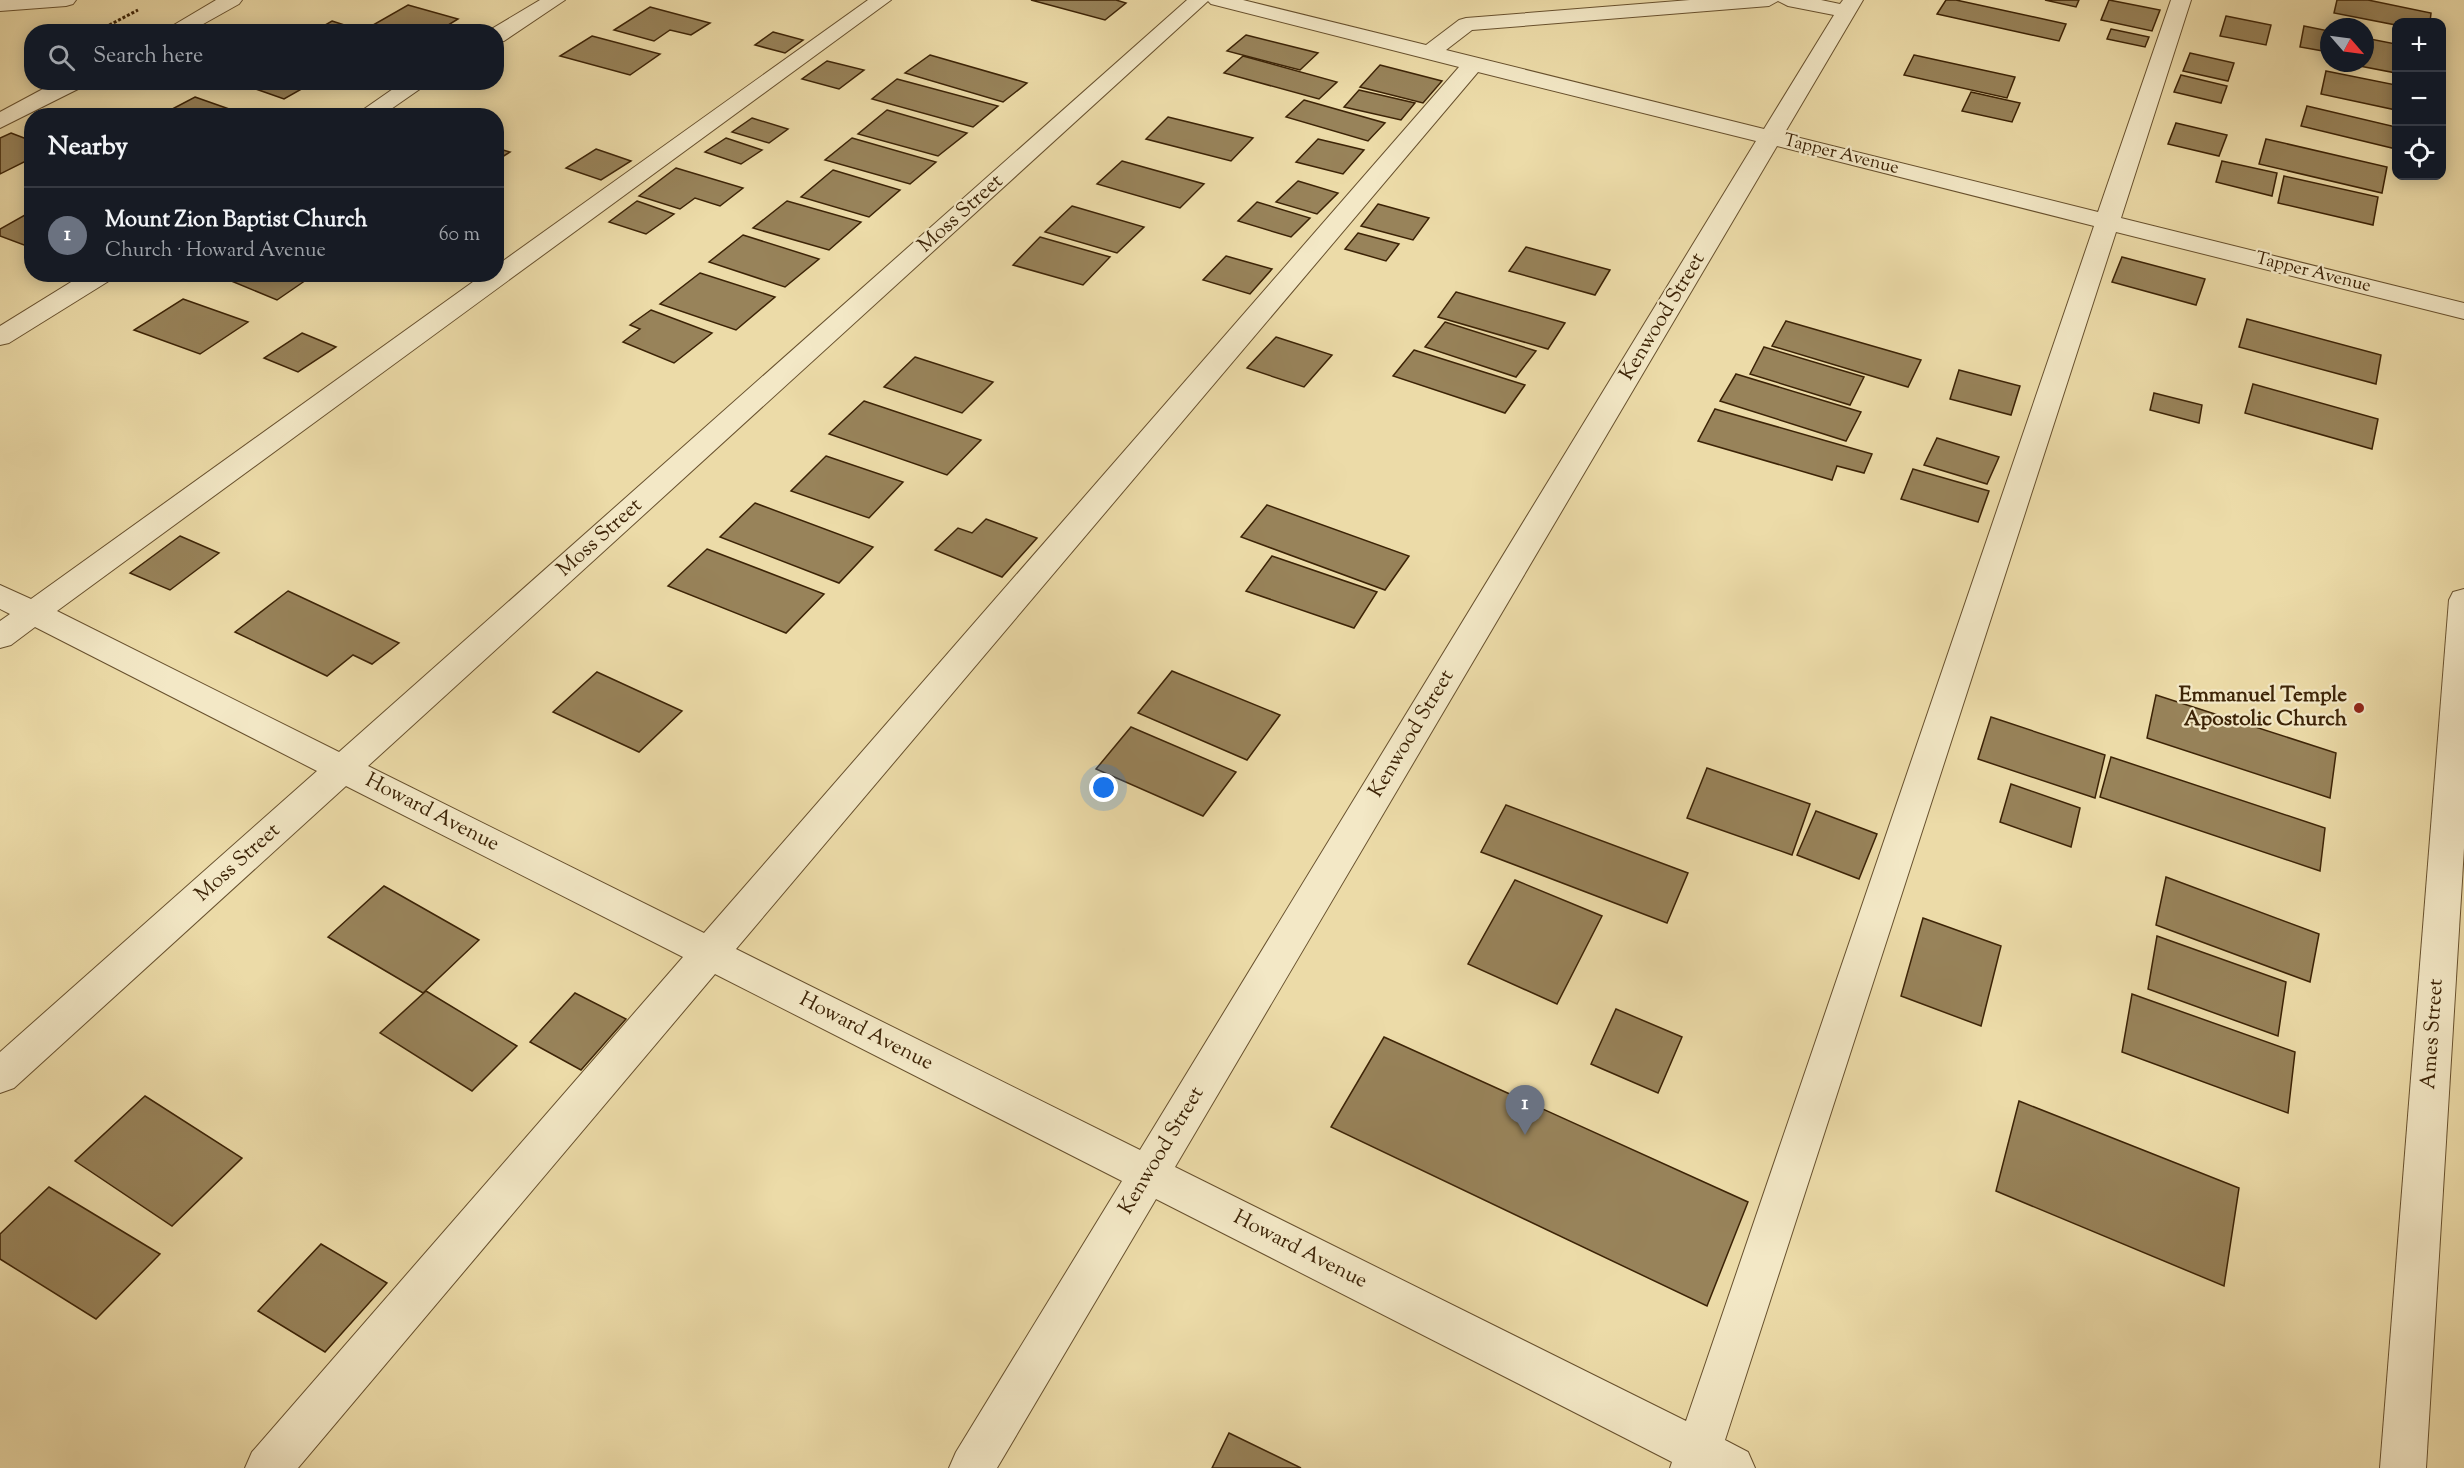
<!DOCTYPE html>
<meta charset="utf-8">
<style>
body{margin:0;font-family:"Sorts Mill Goudy",serif;background:#20242c;color:#f1f3f6}
.controls{position:absolute;right:18px;top:18px;display:grid;overflow:hidden;border-radius:12px;box-shadow:0 3px 15px #0003}
.controls button{width:54px;height:54px;display:grid;place-items:center;padding:0;border:0;border-bottom:2px solid #363941;background:#171b24;color:#f1f3f6;font:30px sans-serif}
.compass{position:absolute;left:2320px;top:18px;width:54px;height:54px;border-radius:50%;background:#171b24;box-shadow:0 3px 15px #0003;rotate:118deg}
.you{position:absolute;left:1104px;top:788px;width:21px;height:21px;margin:-15px;border:4px solid #fff;border-radius:50%;background:#1a73e8;box-shadow:0 0 0 9px #1a73e833}
.badge{display:grid;place-items:center;width:39px;height:39px;border-radius:50%;background:#0b8043;color:#fff;font-size:20px;font-weight:700}
.pin{position:absolute;translate:-50% -50px;filter:drop-shadow(0 2px 3px #0008)}
.pin::after{content:'';position:absolute;top:32px;width:21px;height:18px;background:inherit;clip-path:polygon(0 0,100% 0,50% 100%)}
.list{margin:0;padding:0;list-style:none}
h2{display:flex;justify-content:space-between;align-items:center;height:78px;margin:0;padding:0 24px;font-size:26px}
h2 small{font-size:20px;font-weight:400;color:#9ea1a6}
.list li{display:grid;grid-template-columns:39px 1fr auto;gap:18px;align-items:center;box-sizing:border-box;height:96px;padding:0 24px;border-top:2px solid #363941}
.list b{display:block;font-size:22px;white-space:nowrap}
.list p{margin:0;font-size:20px;white-space:nowrap;color:#9ea1a6}
.list em{font-size:20px;font-style:normal;color:#9ea1a6}
.icon{flex:none;width:33px;height:33px;fill:none;stroke:currentColor;stroke-width:2;stroke-linecap:round;stroke-linejoin:round}
.map{position:relative;flex:none;width:2464px;height:1468px;overflow:hidden}
.search{position:absolute;background:#171b24;box-shadow:0 3px 15px #0003;left:24px;top:24px;width:480px;height:66px;display:flex;align-items:center;gap:15px;box-sizing:border-box;padding:0 21px;border-radius:24px;color:#9ea1a6;font-size:22px}
.panel{position:absolute;background:#171b24;box-shadow:0 3px 15px #0003;left:24px;top:108px;width:480px;height:174px;border-radius:24px}
.map>svg:first-child{display:block}
.building{fill:#98835a;stroke:#3c2306;stroke-width:1.5}
.lines{fill:none;stroke-linecap:round;stroke-linejoin:round}
.minor-casing{stroke:#68512e;stroke-width:2}
.path{stroke:#3c2306;stroke-width:3;stroke-dasharray:3 2;stroke-linecap:butt}
.minor{fill:#f3e8c6;fill-rule:evenodd}
.poi-dot{fill:#8f2418;stroke:#f3e8c6;stroke-width:2}
.labels{text-anchor:middle;dominant-baseline:central;stroke-width:4.5;stroke-linejoin:round;paint-order:stroke}
.far-street-label{font-size:18px;fill:#3c2306;stroke:#f3e8c6}
.street-label{font-size:21px;fill:#3c2306;stroke:#f3e8c6}
.poi-label{font-size:21px;font-weight:bold;fill:#3c2306;stroke:#f3e8c6;text-anchor:end}
</style>
<div class="map">
<svg width="2464" height="1468" viewBox="0 0 2464 1468">
<rect width="100%" height="100%" fill="#ecdba8"/>
<filter id="stains"><feTurbulence type="fractalNoise" baseFrequency=".00333" numOctaves="4"/><feColorMatrix values="0 0 0 0 .2 0 0 0 0 .09 0 0 0 0 .02 0 0 0 .5 -.17"/></filter>
<radialGradient id="worn" r=".72"><stop offset=".6" stop-color="#630" stop-opacity="0"/><stop offset="1" stop-color="#630" stop-opacity=".3"/></radialGradient>
<g class="building">
<path d="M1031,0H1116L1126,3L1105,20Z"/>
<path d="M1946,0H1956L2066,24L2059,41L1937,14Z"/>
<path d="M2045,0H2079L2076,7Z"/>
<path d="M2109,0L2160,10L2152,31L2101,20Z"/>
<path d="M2337,0H2368L2431,13L2430,22H2396V25L2334,13Z"/>
<path d="M408,5L458,19L437,32H397L373,25Z"/>
<path d="M650,7L710,23L691,35L670,30L654,41L614,30Z"/>
<path d="M2226,16L2271,25L2266,45L2220,36Z"/>
<path d="M332,21L366,32H313Z"/>
<path d="M2304,26L2329,31V52L2300,47Z"/>
<path d="M2111,29L2149,37L2145,47L2107,39Z"/>
<path d="M773,32L803,40L785,53L755,45Z"/>
<path d="M1246,35L1318,53L1300,70L1227,51Z"/>
<path d="M592,36L660,54L630,75L560,56Z"/>
<path d="M2365,38L2396,44V73L2344,63H2365Z"/>
<path d="M2190,53L2234,63L2228,81L2183,71Z"/>
<path d="M930,55L1027,83L1003,102L905,73Z"/>
<path d="M1914,55L2015,77L2007,98L1904,75Z"/>
<path d="M1243,56L1337,82L1319,99L1224,73Z"/>
<path d="M827,61L864,70L839,89L802,79Z"/>
<path d="M1380,65L1442,81L1423,103L1360,87Z"/>
<path d="M2326,71L2396,85V110L2321,94Z"/>
<path d="M2181,75L2227,86L2221,103L2174,92Z"/>
<path d="M897,79L998,106L973,127L872,99Z"/>
<path d="M236,82H314L284,99Z"/>
<path d="M1359,90L1415,103L1401,120L1344,107Z"/>
<path d="M1971,92L2020,103L2012,122L1962,111Z"/>
<path d="M195,97L249,116H159Z"/>
<path d="M1304,100L1385,123L1368,141L1286,117Z"/>
<path d="M2307,106L2396,127V149L2301,126Z"/>
<path d="M887,110L967,133L938,156L858,134Z"/>
<path d="M1168,117L1253,138L1231,161L1146,139Z"/>
<path d="M752,118L788,129L769,143L732,132Z"/>
<path d="M2176,123L2227,135L2219,156L2168,144Z"/>
<path d="M11,133L32,141V158L0,174V138Z"/>
<path d="M726,138L762,150L741,164L705,152Z"/>
<path d="M852,138L936,162L910,184L825,160Z"/>
<path d="M1318,139L1364,150L1343,174L1296,162Z"/>
<path d="M2266,139L2387,167L2382,193L2259,164Z"/>
<path d="M496,148L510,152L496,161Z"/>
<path d="M596,149L631,161L601,180L566,168Z"/>
<path d="M1122,161L1204,184L1180,208L1097,184Z"/>
<path d="M2222,161L2277,173L2272,196L2216,182Z"/>
<path d="M676,168L743,188L720,206L695,198L680,209L639,196Z"/>
<path d="M833,170L900,190L869,217L801,197Z"/>
<path d="M2284,176L2378,197L2373,225L2278,203Z"/>
<path d="M1298,181L1338,193L1317,214L1276,202Z"/>
<path d="M637,201L674,214L646,234L609,222Z"/>
<path d="M787,201L861,222L829,250L753,228Z"/>
<path d="M1257,202L1310,218L1291,237L1238,221Z"/>
<path d="M1378,204L1429,218L1413,240L1361,226Z"/>
<path d="M1072,206L1144,227L1117,253L1045,232Z"/>
<path d="M32,211V241L24,245L0,236V229Z"/>
<path d="M1358,233L1399,244L1386,261L1345,249Z"/>
<path d="M743,235L819,259L785,287L709,262Z"/>
<path d="M1040,237L1110,257L1083,285L1013,265Z"/>
<path d="M1526,247L1610,270L1595,295L1509,271Z"/>
<path d="M1226,256L1272,269L1250,294L1203,280Z"/>
<path d="M2122,257L2205,279L2196,305L2112,282Z"/>
<path d="M700,273L775,297L736,330L660,304Z"/>
<path d="M237,274H300L309,278L277,300L229,280Z"/>
<path d="M1456,292L1565,323L1548,349L1438,317Z"/>
<path d="M183,299L248,322L200,354L134,330Z"/>
<path d="M651,310L712,333L674,363L623,342L640,329L630,325Z"/>
<path d="M2247,319L2381,355L2376,384L2239,347Z"/>
<path d="M1786,321L1921,360L1908,387L1772,346Z"/>
<path d="M1445,322L1536,351L1516,377L1425,347Z"/>
<path d="M302,333L336,347L298,372L264,358Z"/>
<path d="M1276,337L1332,355L1304,387L1247,368Z"/>
<path d="M1764,347L1864,377L1850,405L1750,374Z"/>
<path d="M1414,350L1525,385L1505,413L1393,376Z"/>
<path d="M915,357L993,382L962,413L884,387Z"/>
<path d="M1959,370L2020,386L2011,415L1950,399Z"/>
<path d="M1736,374L1861,412L1846,441L1720,401Z"/>
<path d="M2253,384L2378,419L2372,449L2245,413Z"/>
<path d="M2154,393L2202,405L2199,423L2150,410Z"/>
<path d="M864,401L981,440L947,475L829,434Z"/>
<path d="M1715,409L1872,454L1864,473L1837,466L1832,480L1698,441Z"/>
<path d="M1937,438L1999,457L1987,484L1924,465Z"/>
<path d="M826,456L903,482L869,518L791,491Z"/>
<path d="M1913,469L1989,491L1978,522L1901,499Z"/>
<path d="M755,503L873,547L839,583L720,537Z"/>
<path d="M1267,505L1409,556L1385,590L1241,537Z"/>
<path d="M986,519L1037,538L1002,577L935,550L958,528L972,533Z"/>
<path d="M180,536L219,553L170,590L130,573Z"/>
<path d="M707,549L824,594L786,633L668,586Z"/>
<path d="M1272,556L1377,592L1354,628L1246,591Z"/>
<path d="M288,591L399,643L372,664L353,655L327,676L235,632Z"/>
<path d="M1172,671L1280,715L1247,760L1138,713Z"/>
<path d="M597,672L682,711L639,752L553,712Z"/>
<path d="M2156,695L2336,753L2330,798L2147,738Z"/>
<path d="M1991,717L2105,755L2095,798L1978,759Z"/>
<path d="M1131,727L1236,772L1203,816L1096,769Z"/>
<path d="M2111,757L2325,828L2320,871L2100,797Z"/>
<path d="M1707,768L1810,804L1792,855L1687,818Z"/>
<path d="M2011,784L2080,808L2071,847L2000,822Z"/>
<path d="M1506,805L1688,873L1667,923L1481,852Z"/>
<path d="M1816,811L1877,834L1859,879L1797,855Z"/>
<path d="M2166,877L2319,934L2310,982L2156,925Z"/>
<path d="M1515,880L1602,916L1557,1004L1468,964Z"/>
<path d="M384,886L479,940L423,993L328,937Z"/>
<path d="M1923,918L2001,946L1981,1026L1901,996Z"/>
<path d="M2157,936L2286,982L2278,1036L2148,989Z"/>
<path d="M426,991L517,1046L472,1091L380,1033Z"/>
<path d="M575,993L626,1019L581,1070L530,1042Z"/>
<path d="M2132,994L2295,1052L2288,1113L2122,1052Z"/>
<path d="M1616,1009L1682,1037L1658,1093L1591,1064Z"/>
<path d="M1384,1037L1748,1202L1707,1306L1331,1127Z"/>
<path d="M145,1096L242,1158L172,1226L75,1161Z"/>
<path d="M2019,1101L2239,1188L2224,1286L1996,1191Z"/>
<path d="M49,1187L160,1254L96,1319L0,1259V1234Z"/>
<path d="M321,1244L387,1283L325,1352L258,1311Z"/>
<path d="M1229,1433L1301,1468H1212Z"/>
</g>
<g class="lines">
<g class="minor-casing">
<g id="minor">
<path d="M0,0H76L73,4L66,6L0,11Z"/>
<path d="M216,0H242L239,4L189,32H162Z"/>
<path d="M540,0H565L504,41L496,42V32L488,31Z"/>
<path d="M868,0H891L57,611L339,752L1187,0H1243L1426,45L1459,20L1466,18L1690,0H1821L1840,4L1843,0H1863L1784,134L2098,212L2171,0H2191L2121,218L2464,303V319L2116,232L1725,1440L1748,1452L1755,1468H1670L1672,1462L1156,1199L997,1468H949L956,1452L1122,1181L715,974L298,1468H245L252,1452L683,957L346,786L14,1088L0,1093V1052L317,771L35,627L11,645L0,648V621L10,614L0,609V585L31,599L484,274H496V266ZM1208,1L1211,4L1459,67L704,933L368,766ZM1778,1L1788,6L1834,15L1764,129L1446,50L1472,30L1769,6ZM1478,72L1756,141L1140,1150L736,949ZM1777,146L2094,226L1686,1421L1175,1167Z"/>
<path d="M56,82H85L82,87L0,128V112Z"/>
<path d="M403,82H430L381,116H354Z"/>
<path d="M84,274H115L112,279L9,343L0,345V326Z"/>
<path d="M2464,589V848L2426,1468H2380L2449,600L2453,592Z"/>
</g>
</g>
<path class="path" d="M96,32L138,10"/>
<use href="#minor" class="minor"/>
</g>
<circle class="poi-dot" cx="2359" cy="708" r="6"/>
<g class="labels">
<g class="far-street-label">
<text transform="translate(1841 155) rotate(14)">Tapper Avenue</text>
<text transform="translate(2313 273) rotate(14)">Tapper Avenue</text>
</g>
<g class="street-label">
<text transform="translate(961 214) rotate(-42)">Moss Street</text>
<text transform="translate(1663 317) rotate(-59)">Kenwood Street</text>
<text transform="translate(600 538) rotate(-42)">Moss Street</text>
<text transform="translate(1412 734) rotate(-59)">Kenwood Street</text>
<text transform="translate(432 813) rotate(27)">Howard Avenue</text>
<text transform="translate(238 863) rotate(-42)">Moss Street</text>
<text transform="translate(866 1032) rotate(27)">Howard Avenue</text>
<text transform="translate(2433 1034) rotate(-86)">Ames Street</text>
<text transform="translate(1162 1151) rotate(-59)">Kenwood Street</text>
<text transform="translate(1300 1250) rotate(27)">Howard Avenue</text>
</g>
<g class="poi-label">
<text x="2347" y="696">Emmanuel Temple<tspan x="2347" dy="24">Apostolic Church</tspan></text>
</g>
</g>
<rect width="100%" height="100%" filter="url(#stains)"/>
<rect width="100%" height="100%" fill="url(#worn)"/>
</svg>
<div class="controls">
<button>+</button>
<button>−</button>
<button><svg class="icon" aria-label="locate" viewBox="0 0 24 24"><circle cx="12" cy="12" r="6"/><path d="M12 2v4M12 18v4M2 12h4M18 12h4"/></svg></button>
</div>
<svg class="compass" viewBox="-18 -18 36 36"><path d="M0-13l5 13h-10z" fill="#e53935"/><path d="M0 13l5-13h-10z" fill="#9ea1a6"/></svg>
<div class="you"></div>
<div class="pin badge" style="left:1525px;top:1135px;background:#6b7280">1</div>
<div class="search"><svg class="icon" aria-label="search" viewBox="0 0 24 24"><circle cx="10" cy="10" r="6"/><path d="M15 15l6 6"/></svg>Search here</div>
<section class="panel">
<h2>Nearby<small></small></h2>
<ul class="list">
<li><span class="badge" style="background:#6b7280">1</span><div><b>Mount Zion Baptist Church</b><p>Church · Howard Avenue</p></div><em>60 m</em></li>
</ul>
</section>
</div>
